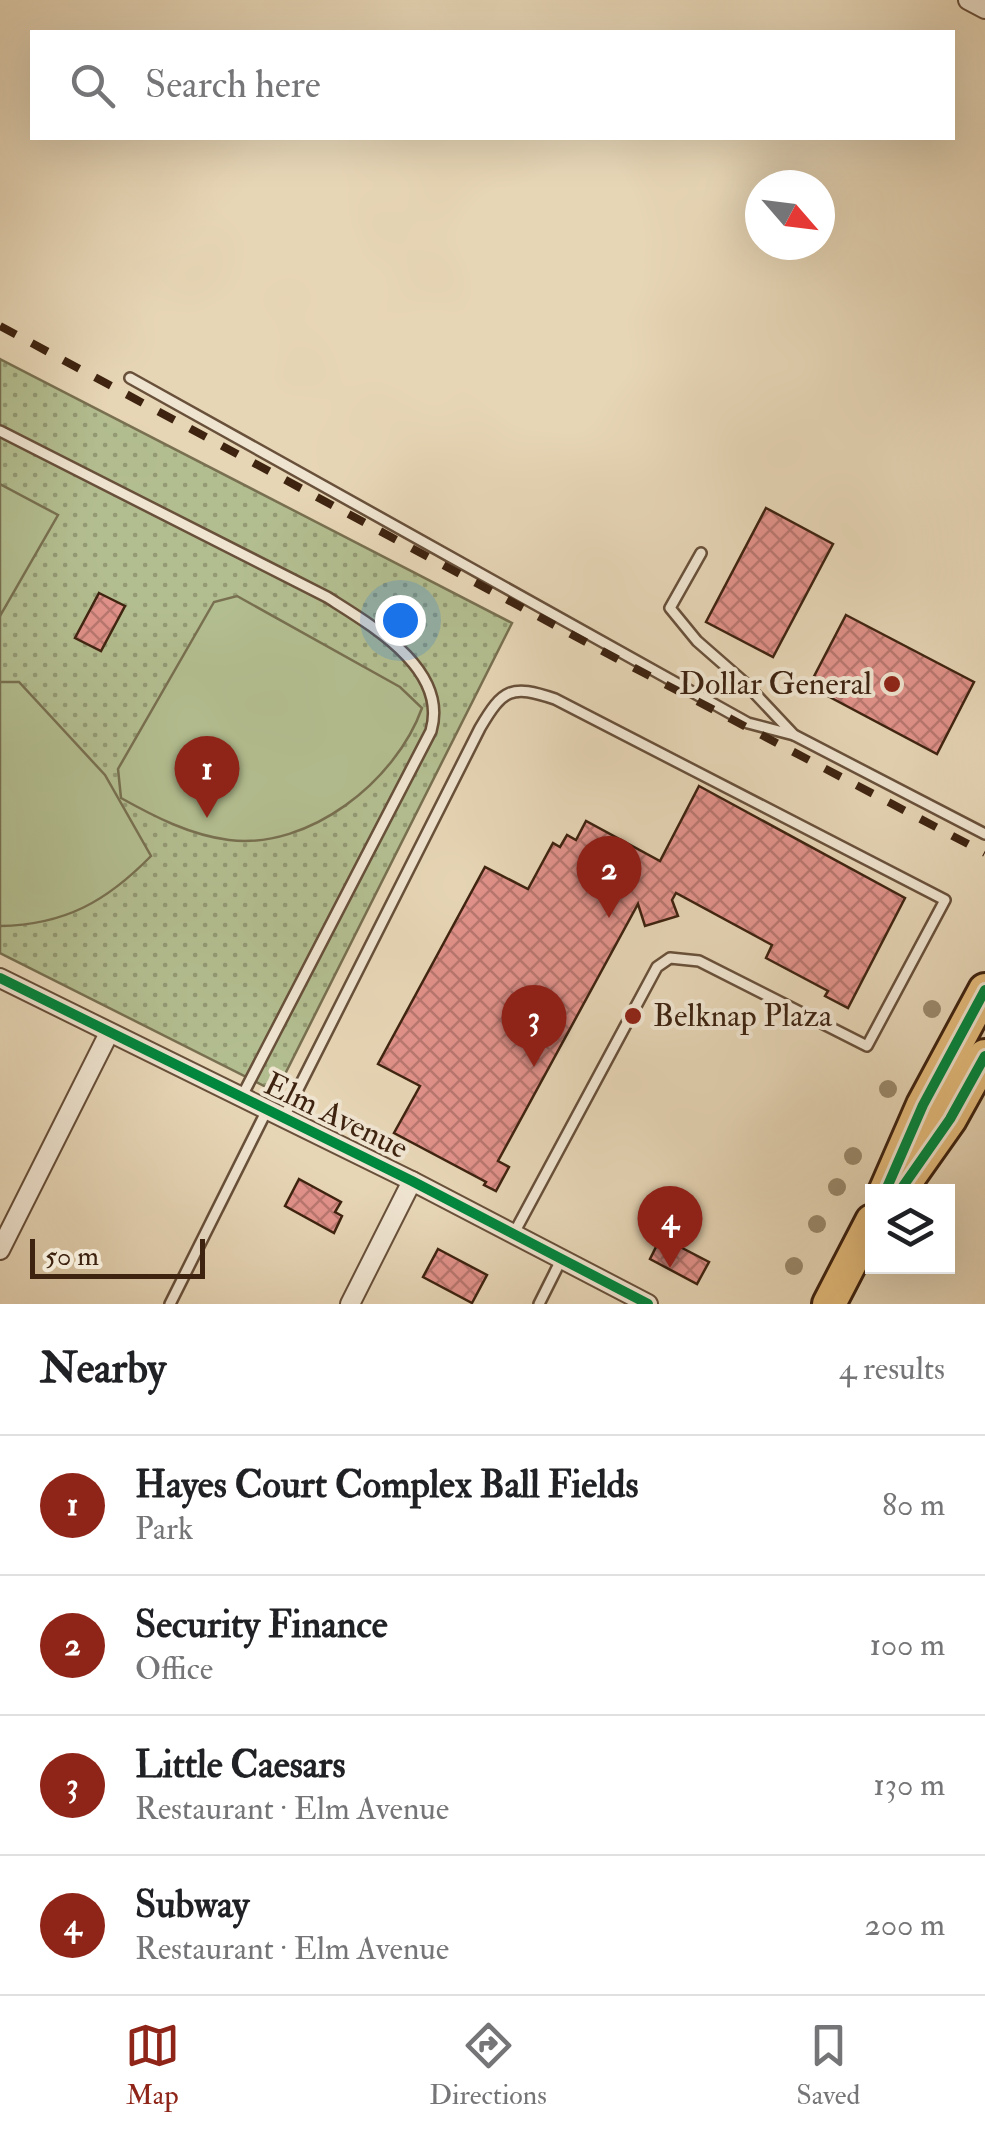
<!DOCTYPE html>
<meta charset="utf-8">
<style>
body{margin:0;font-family:"IM FELL Double Pica",serif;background:#f6f6f6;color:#202124}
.controls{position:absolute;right:30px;bottom:30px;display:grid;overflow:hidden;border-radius:0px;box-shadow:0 10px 40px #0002}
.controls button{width:90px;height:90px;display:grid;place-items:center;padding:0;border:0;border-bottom:2px solid #e0e0e0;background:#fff;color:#202124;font:50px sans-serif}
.compass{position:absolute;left:745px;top:170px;width:90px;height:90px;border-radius:50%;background:#fff;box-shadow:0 10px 40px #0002;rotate:118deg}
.scale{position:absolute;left:30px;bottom:25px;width:175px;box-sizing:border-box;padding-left:10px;border:5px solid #3e2310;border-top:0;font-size:28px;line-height:35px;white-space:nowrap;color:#3e2310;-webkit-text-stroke:8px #efe4d0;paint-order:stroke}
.you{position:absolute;left:400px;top:620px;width:35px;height:35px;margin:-25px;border:8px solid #fff;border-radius:50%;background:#1a73e8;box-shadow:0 0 0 15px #1a73e833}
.badge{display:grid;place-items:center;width:65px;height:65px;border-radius:50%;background:#8f2418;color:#fff;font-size:32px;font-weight:700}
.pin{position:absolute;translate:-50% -82px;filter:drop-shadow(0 2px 5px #0008)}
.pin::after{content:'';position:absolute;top:52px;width:35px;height:30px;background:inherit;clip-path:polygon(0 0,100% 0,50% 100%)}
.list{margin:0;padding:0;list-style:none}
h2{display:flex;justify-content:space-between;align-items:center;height:130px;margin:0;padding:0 40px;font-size:42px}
h2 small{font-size:32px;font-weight:400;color:#757577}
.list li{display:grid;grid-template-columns:65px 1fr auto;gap:30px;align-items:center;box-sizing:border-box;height:140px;padding:0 40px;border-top:2px solid #e0e0e0}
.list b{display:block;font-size:38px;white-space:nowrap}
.list p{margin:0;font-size:32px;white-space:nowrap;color:#757577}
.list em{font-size:32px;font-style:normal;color:#757577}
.icon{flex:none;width:55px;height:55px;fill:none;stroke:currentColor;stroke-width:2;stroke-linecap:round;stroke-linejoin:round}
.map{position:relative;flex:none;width:985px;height:1304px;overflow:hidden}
.search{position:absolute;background:#fff;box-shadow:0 10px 40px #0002;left:30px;right:30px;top:30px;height:110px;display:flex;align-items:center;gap:25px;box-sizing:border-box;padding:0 35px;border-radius:0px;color:#757577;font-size:38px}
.sheet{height:690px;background:#fff}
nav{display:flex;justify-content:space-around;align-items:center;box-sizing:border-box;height:140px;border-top:2px solid #e0e0e0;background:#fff;font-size:28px;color:#757577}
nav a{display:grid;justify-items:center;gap:5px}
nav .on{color:#8f2418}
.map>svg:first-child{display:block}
.park{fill:url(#park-dots);stroke:#787050;stroke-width:2.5}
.garden{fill:#b3be90;stroke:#787050;stroke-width:2.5}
.building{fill:url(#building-cross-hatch);stroke:#3e2310;stroke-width:2.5}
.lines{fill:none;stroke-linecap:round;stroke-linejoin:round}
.lane-casing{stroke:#68503a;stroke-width:14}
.street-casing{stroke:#68503a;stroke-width:22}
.highway-casing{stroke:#3e2310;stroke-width:38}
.lane{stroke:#efe4d0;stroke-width:9}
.street{stroke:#efe4d0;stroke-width:18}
.highway{stroke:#e4bb7b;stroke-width:32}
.rail{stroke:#3e2310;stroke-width:8;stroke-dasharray:18 18;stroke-linecap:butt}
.cycleway-casing{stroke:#efe4d0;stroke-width:16}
.cycleway{stroke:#00873e;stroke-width:10}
.tree{fill:#9a896c}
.poi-dot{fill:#8f2418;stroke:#efe4d0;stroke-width:4}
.labels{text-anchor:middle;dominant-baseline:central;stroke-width:8;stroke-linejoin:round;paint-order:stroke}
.poi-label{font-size:32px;fill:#3e2310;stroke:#efe4d0;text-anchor:end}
.street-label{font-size:32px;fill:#3e2310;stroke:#efe4d0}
</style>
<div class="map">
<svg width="985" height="1304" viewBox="0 0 985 1304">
<defs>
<pattern id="park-dots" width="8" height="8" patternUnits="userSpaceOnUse" patternTransform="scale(2.5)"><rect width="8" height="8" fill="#b3be90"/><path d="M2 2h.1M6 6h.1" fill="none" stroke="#939a74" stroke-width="1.8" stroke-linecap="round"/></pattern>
<pattern id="building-cross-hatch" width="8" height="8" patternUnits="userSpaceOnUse" patternTransform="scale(2.5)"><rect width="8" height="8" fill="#e2928b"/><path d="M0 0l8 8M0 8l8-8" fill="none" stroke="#b97770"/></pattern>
</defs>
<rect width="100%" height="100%" fill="#e7d6b6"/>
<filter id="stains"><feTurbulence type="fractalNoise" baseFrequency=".002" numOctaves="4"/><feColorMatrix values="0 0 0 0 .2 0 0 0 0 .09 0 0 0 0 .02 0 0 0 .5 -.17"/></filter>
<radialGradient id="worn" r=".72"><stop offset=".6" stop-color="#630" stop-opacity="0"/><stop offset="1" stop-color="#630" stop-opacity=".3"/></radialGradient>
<path class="park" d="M0,359L512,623L276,1092L0,953Z"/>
<g class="garden">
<path d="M0,484L58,515L0,616Z"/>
<path d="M237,596L400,687L422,708C396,781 309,850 229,840C190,835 155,817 121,798L118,769L214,602Z"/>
<path d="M0,682H19L105,775L151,856C107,901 65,925 0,926Z"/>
</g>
<g class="building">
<path d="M766,508L833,544L773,657L706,622Z"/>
<path d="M99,593L125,606L101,651L75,638Z"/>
<path d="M846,615L974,682L937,754L809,686Z"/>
<path d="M699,786L905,898L848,1008L825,996L828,991L766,958L772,945L676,893L672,900L678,916L645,926L638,904L498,1161L509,1167L496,1191L484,1185L486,1182L394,1133L420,1086L378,1064L485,867L528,889L553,843L560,847L567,835L576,840L586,821L660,861Z"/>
<path d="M299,1179L341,1202L335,1212L342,1216L334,1233L285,1206Z"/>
<path d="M661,1237L709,1262L697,1284L650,1259Z"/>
<path d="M438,1249L487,1275L472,1303L423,1277Z"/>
</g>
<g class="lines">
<g class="lane-casing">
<g id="lane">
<path d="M130,378L730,713L748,723L794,735"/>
<path d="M0,431L327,597C371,625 449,669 431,731L241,1098"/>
<path d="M701,553L670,608L697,641L745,683L794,735L985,834"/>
<path d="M284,1117L480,728C503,689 511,684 555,699L945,900L867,1046L699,961L670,958L657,967L513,1235"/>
<path d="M170,1304L267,1110"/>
<path d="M539,1304L561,1260"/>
</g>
</g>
<g class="street-casing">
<g id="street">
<path d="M968,0L985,9"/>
<path d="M0,978L412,1181L648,1304"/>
<path d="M0,1250L109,1033"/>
<path d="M350,1304L412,1181"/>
</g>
</g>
<g class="highway-casing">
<g id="highway">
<path d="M902,1187L950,1119L985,1056"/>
<path d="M885,1192L923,1105L985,990"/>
<path d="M829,1304L872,1221"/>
</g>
</g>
<use href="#lane" class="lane"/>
<use href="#street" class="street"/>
<use href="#highway" class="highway"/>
<path class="rail" d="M0,326L608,654L985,853"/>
<g class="cycleway-casing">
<g id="cycleway">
<path d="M0,978L412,1181L648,1304"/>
<path d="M885,1192L923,1105L985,990"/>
<path d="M899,1192L950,1119L985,1056"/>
</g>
</g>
<use href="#cycleway" class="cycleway"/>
</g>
<g class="tree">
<circle cx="932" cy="1009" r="9"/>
<circle cx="888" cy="1089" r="9"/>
<circle cx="853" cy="1156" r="9"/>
<circle cx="837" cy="1187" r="9"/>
<circle cx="817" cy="1224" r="9"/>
<circle cx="794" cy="1266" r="9"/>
</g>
<g class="poi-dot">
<circle cx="892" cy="684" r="10"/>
<circle cx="633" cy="1016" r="10"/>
</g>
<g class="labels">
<g class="poi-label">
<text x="872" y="684">Dollar General</text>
<text x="653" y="1016" text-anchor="start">Belknap Plaza</text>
</g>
<g class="street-label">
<text transform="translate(336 1116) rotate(26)">Elm Avenue</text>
</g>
</g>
<rect width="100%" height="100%" filter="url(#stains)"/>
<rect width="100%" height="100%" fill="url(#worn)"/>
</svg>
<div class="controls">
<button><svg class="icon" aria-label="layers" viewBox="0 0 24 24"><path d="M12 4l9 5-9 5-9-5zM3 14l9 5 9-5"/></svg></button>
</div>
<svg class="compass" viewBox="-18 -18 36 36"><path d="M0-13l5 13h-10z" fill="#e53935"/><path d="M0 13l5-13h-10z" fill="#757577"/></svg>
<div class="scale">50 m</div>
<div class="you"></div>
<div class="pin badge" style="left:207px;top:818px">1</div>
<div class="pin badge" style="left:609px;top:918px">2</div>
<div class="pin badge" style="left:534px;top:1067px">3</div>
<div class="pin badge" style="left:670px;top:1268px">4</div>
<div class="search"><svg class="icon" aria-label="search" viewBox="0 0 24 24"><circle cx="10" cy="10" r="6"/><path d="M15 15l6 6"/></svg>Search here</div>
</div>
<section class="sheet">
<h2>Nearby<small>4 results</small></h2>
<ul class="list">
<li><span class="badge">1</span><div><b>Hayes Court Complex Ball Fields</b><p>Park</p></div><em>80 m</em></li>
<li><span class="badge">2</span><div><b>Security Finance</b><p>Office</p></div><em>100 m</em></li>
<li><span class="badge">3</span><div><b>Little Caesars</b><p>Restaurant · Elm Avenue</p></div><em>130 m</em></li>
<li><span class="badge">4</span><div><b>Subway</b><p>Restaurant · Elm Avenue</p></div><em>200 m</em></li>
</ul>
</section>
<nav>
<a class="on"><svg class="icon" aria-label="map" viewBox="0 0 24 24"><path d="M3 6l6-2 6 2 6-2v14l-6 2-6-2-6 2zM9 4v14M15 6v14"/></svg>Map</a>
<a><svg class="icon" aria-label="directions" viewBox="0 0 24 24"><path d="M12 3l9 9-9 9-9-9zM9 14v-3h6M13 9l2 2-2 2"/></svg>Directions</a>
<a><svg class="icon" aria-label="saved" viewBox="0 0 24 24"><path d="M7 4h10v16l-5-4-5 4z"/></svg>Saved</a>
</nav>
